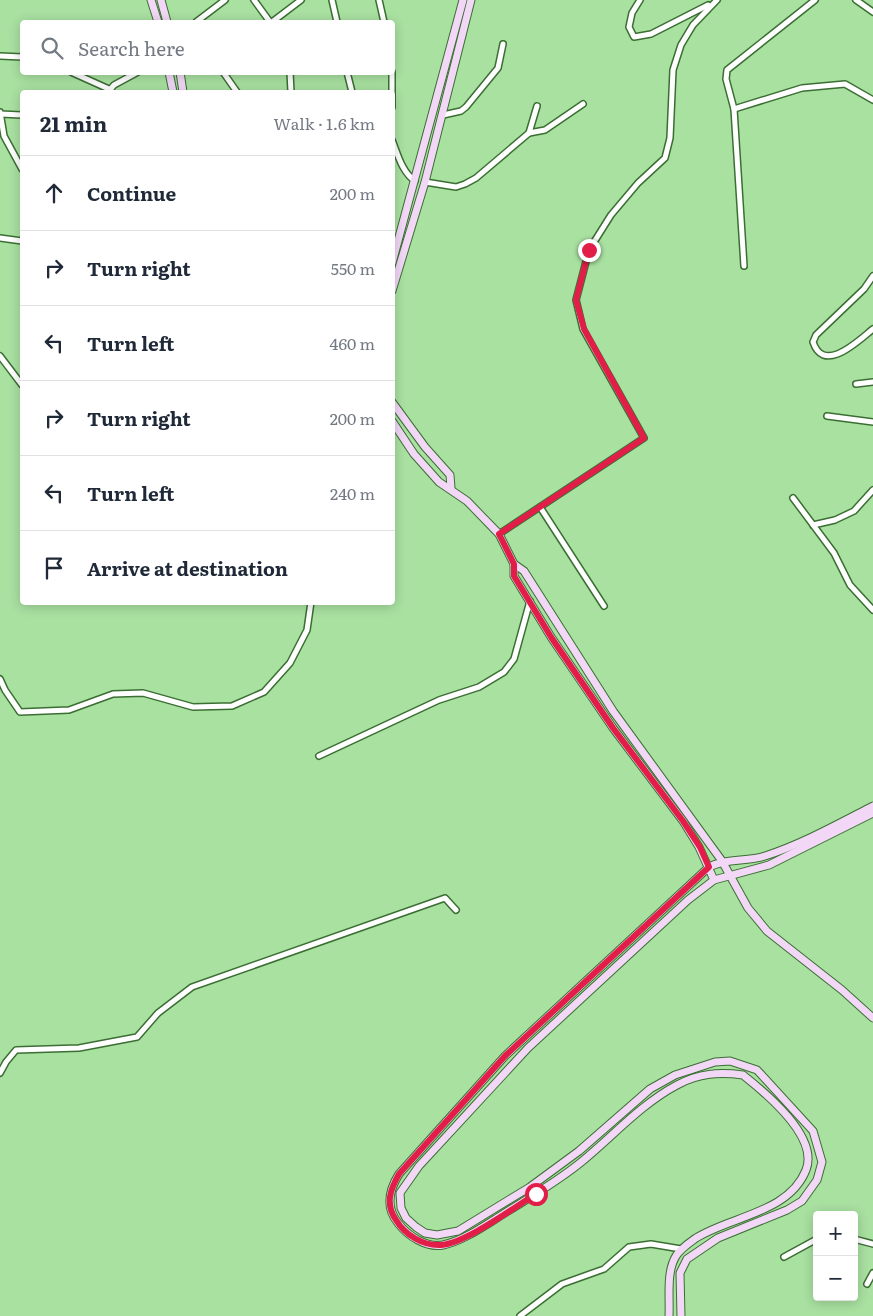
<!DOCTYPE html>
<meta charset="utf-8">
<style>
body{margin:0;font-family:Literata,serif;background:#f6f6f7;color:#1f2937}
.controls{position:absolute;right:15px;bottom:15px;display:grid;overflow:hidden;border-radius:5px;box-shadow:0 2px 12px #0003}
.controls button{width:45px;height:45px;display:grid;place-items:center;padding:0;border:0;border-bottom:1px solid #e0e1e3;background:#fff;color:#1f2937;font:25px sans-serif}
.stop{position:absolute;width:15px;height:15px;margin:-11px;border:4px solid #e11d48;border-radius:50%;background:#fff}
.stop.end{background:#e11d48;border-color:#fff;box-shadow:0 1px 5px #0008}
.list{margin:0;padding:0;list-style:none}
h2{display:flex;justify-content:space-between;align-items:center;height:65px;margin:0;padding:0 20px;font-size:21px}
h2 small{font-size:16px;font-weight:400;color:#747a83}
.list li{display:grid;grid-template-columns:32px 1fr auto;gap:15px;align-items:center;box-sizing:border-box;height:75px;padding:0 20px;border-top:1px solid #e0e1e3}
.list b{display:block;font-size:19px;white-space:nowrap}
.list em{font-size:16px;font-style:normal;color:#747a83}
.icon{flex:none;width:28px;height:28px;fill:none;stroke:currentColor;stroke-width:2;stroke-linecap:round;stroke-linejoin:round}
.map{position:relative;flex:none;width:873px;height:1316px;overflow:hidden}
.search{position:absolute;background:#fff;box-shadow:0 2px 12px #0003;left:20px;top:20px;width:375px;height:55px;display:flex;align-items:center;gap:12px;box-sizing:border-box;padding:0 18px;border-radius:5px;color:#747a83;font-size:19px}
.panel{position:absolute;background:#fff;box-shadow:0 2px 12px #0003;left:20px;top:90px;width:375px;height:515px;border-radius:5px}
.map>svg:first-child{display:block}
.lines{fill:none;stroke-linecap:round;stroke-linejoin:round}
.street-casing{stroke:#3b6e33;stroke-width:8}
.secondary-casing{stroke:#3b6e33;stroke-width:9}
.street{stroke:#fff;stroke-width:5}
.secondary{stroke:#f2d7f7;stroke-width:7}
.route{stroke:#e11d48;stroke-width:6}
</style>
<div class="map">
<svg width="873" height="1316" viewBox="0 0 873 1316">
<rect width="100%" height="100%" fill="#a9e1a1"/>
<g class="lines">
<g class="street-casing">
<g id="street">
<path d="M254,0L270,22"/>
<path d="M332,0L337,22"/>
<path d="M379,0L384,22"/>
<path d="M640,0L632,13L629,27L634,37L651,34L708,5"/>
<path d="M856,0L873,12"/>
<path d="M196,22L225,0"/>
<path d="M272,22L301,0"/>
<path d="M0,56L22,57"/>
<path d="M71,72L111,90"/>
<path d="M223,72L237,92"/>
<path d="M290,72L291,92"/>
<path d="M347,72L352,92"/>
<path d="M392,72V107"/>
<path d="M108,92L114,85L138,72"/>
<path d="M734,109L802,88L845,84L873,100"/>
<path d="M0,112L4,136L22,169"/>
<path d="M0,114L22,115"/>
<path d="M443,115L461,111L466,107L498,68L503,44"/>
<path d="M529,133L537,106"/>
<path d="M392,140C398,155 402,172 415,181"/>
<path d="M425,182L456,187L465,184L476,178L529,133L545,130L583,104"/>
<path d="M0,238L22,241"/>
<path d="M744,266L734,109L726,79L727,70L815,0"/>
<path d="M873,276L864,289L816,335L813,342C824,375 859,340 873,329"/>
<path d="M0,356L22,385"/>
<path d="M856,384L873,382"/>
<path d="M827,416L873,422"/>
<path d="M793,498L834,553L850,585L873,610"/>
<path d="M540,507L604,606"/>
<path d="M813,525L835,520L854,511L873,490"/>
<path d="M499,534L644,438L583,329L576,300L589,250L611,215L638,183L665,158L670,138L673,70L681,45L693,25L717,0"/>
<path d="M0,679L5,690L20,712L69,710L113,694L143,693L193,707L232,706L264,692L290,663L307,630L311,602"/>
<path d="M319,756L439,700L479,687L504,672L514,659L530,601"/>
<path d="M0,1073L6,1062L16,1050L79,1048L137,1037L158,1013L192,987L445,898L456,910"/>
<path d="M854,1239L873,1244"/>
<path d="M784,1257L817,1239"/>
<path d="M867,1284L873,1273"/>
<path d="M520,1316L562,1284L604,1269L629,1247L651,1244L681,1249"/>
</g>
</g>
<g class="secondary-casing">
<g id="secondary">
<path d="M151,0L158,22"/>
<path d="M161,0L167,22"/>
<path d="M169,72L173,92"/>
<path d="M180,72L183,92"/>
<path d="M392,263L463,0"/>
<path d="M392,291L425,182L471,0"/>
<path d="M392,402L425,447L450,475L451,488"/>
<path d="M392,421L414,454L439,482L467,501L499,534L514,564V576L551,637L613,728L683,821L699,847L714,880"/>
<path d="M514,564L524,571L613,711L722,861L748,908L767,931L842,990L873,1018"/>
<path d="M669,1316C670,1298 666,1272 676,1256C680,1249 689,1243 696,1238C731,1216 789,1213 806,1170C819,1137 767,1094 743,1075C719,1072 699,1073 677,1085C641,1104 612,1137 580,1163C554,1184 525,1200 497,1218C481,1228 462,1241 443,1245C426,1248 408,1236 398,1223C385,1207 389,1190 399,1174L505,1056L709,867C727,858 746,862 765,856C802,844 838,824 873,806"/>
<path d="M681,1316L680,1273L687,1259L718,1238L787,1210L802,1201L817,1180L822,1162L813,1131L757,1070L730,1061L715,1062L675,1075L650,1089L579,1151L530,1187L458,1231L437,1235L425,1233L416,1227L406,1218L401,1208L400,1193L419,1166L528,1048L688,900L714,880L769,865L873,813"/>
</g>
</g>
<use href="#street" class="street"/>
<use href="#secondary" class="secondary"/>
</g>
<g class="lines">
<path class="route" d="M536,1194C513,1208 466,1243 441,1245C423,1246 405,1235 396,1220C385,1204 390,1190 399,1174L505,1056L709,867L700,847L683,821L613,728L551,637L514,576V564L499,534L644,438L584,329L576,300L589,250"/>
</g>
</svg>
<div class="controls">
<button>+</button>
<button>−</button>
</div>
<div class="stop" style="left:536px;top:1194px"></div>
<div class="stop end" style="left:589px;top:250px"></div>
<div class="search"><svg class="icon" aria-label="search" viewBox="0 0 24 24"><circle cx="10" cy="10" r="6"/><path d="M15 15l6 6"/></svg>Search here</div>
<section class="panel">
<h2>21 min<small>Walk · 1.6 km</small></h2>
<ul class="list">
<li><svg class="icon" aria-label="ahead" viewBox="0 0 24 24"><path d="M12 20V5M6 11l6-6 6 6"/></svg><div><b>Continue</b></div><em>200 m</em></li>
<li><svg class="icon" aria-label="right" viewBox="0 0 24 24"><path d="M7 20v-9h11M14 6l5 5-5 5"/></svg><div><b>Turn right</b></div><em>550 m</em></li>
<li><svg class="icon" aria-label="left" viewBox="0 0 24 24"><path d="M17 20v-9H6M10 6l-5 5 5 5"/></svg><div><b>Turn left</b></div><em>460 m</em></li>
<li><svg class="icon" aria-label="right" viewBox="0 0 24 24"><path d="M7 20v-9h11M14 6l5 5-5 5"/></svg><div><b>Turn right</b></div><em>200 m</em></li>
<li><svg class="icon" aria-label="left" viewBox="0 0 24 24"><path d="M17 20v-9H6M10 6l-5 5 5 5"/></svg><div><b>Turn left</b></div><em>240 m</em></li>
<li><svg class="icon" aria-label="arrive" viewBox="0 0 24 24"><path d="M6 21V4h12l-3 4 3 4H6"/></svg><div><b>Arrive at destination</b></div></li>
</ul>
</section>
</div>
